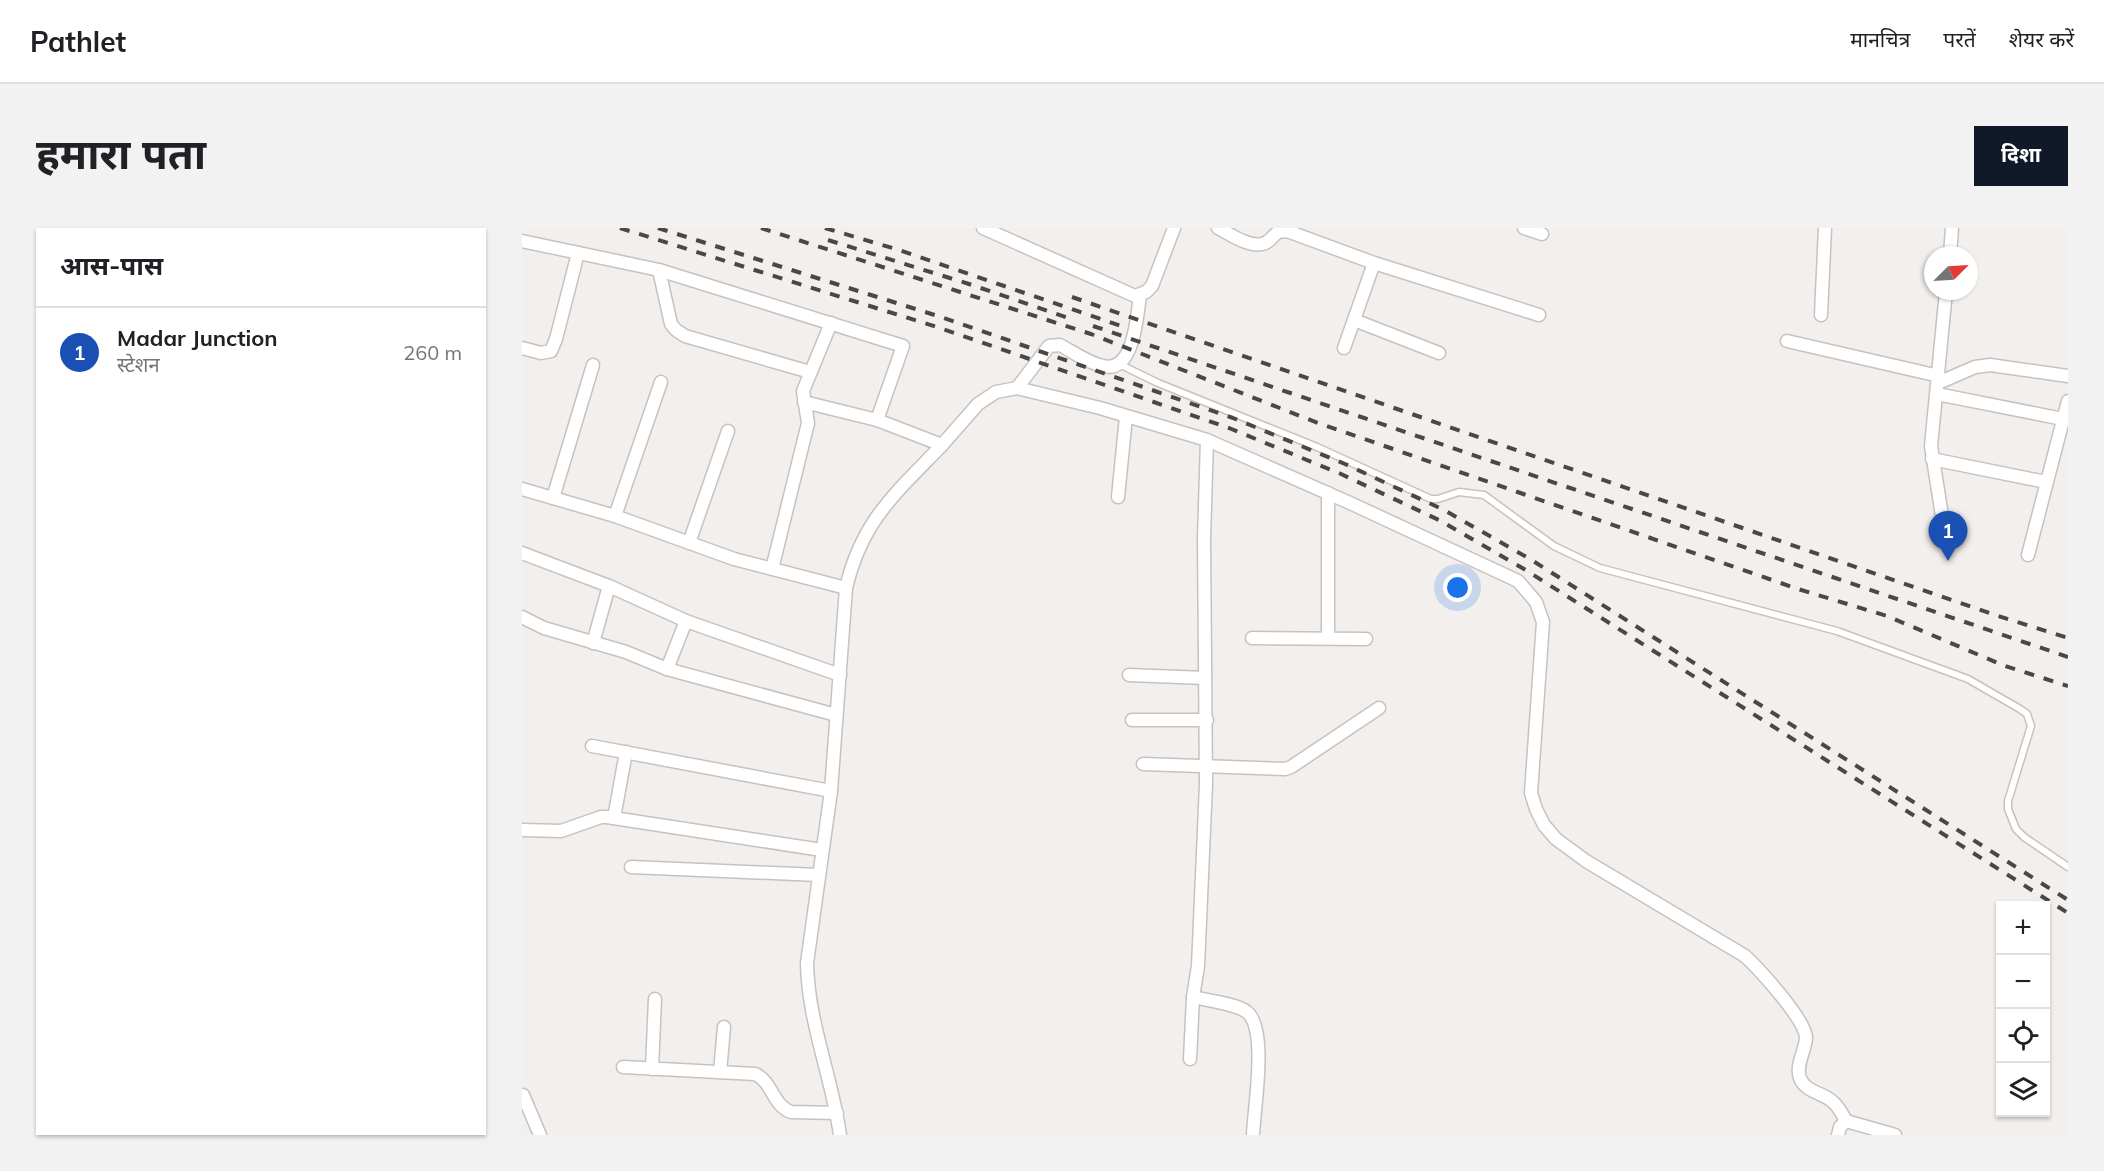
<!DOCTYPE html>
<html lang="hi">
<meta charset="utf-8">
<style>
body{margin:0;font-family:Mulish,"Noto Sans Devanagari",sans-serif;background:#f2f2f2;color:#202124}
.controls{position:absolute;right:18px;bottom:18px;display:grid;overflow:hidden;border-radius:0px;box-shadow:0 2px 4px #0004}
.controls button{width:54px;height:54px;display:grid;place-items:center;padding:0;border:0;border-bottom:2px solid #e0e0e0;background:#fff;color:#202124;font:30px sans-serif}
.compass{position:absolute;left:1402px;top:18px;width:54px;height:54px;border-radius:50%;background:#fff;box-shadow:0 2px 4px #0004;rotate:66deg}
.you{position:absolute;left:936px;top:360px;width:21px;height:21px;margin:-15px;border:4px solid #fff;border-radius:50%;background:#1a73e8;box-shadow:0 0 0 9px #1a73e833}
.badge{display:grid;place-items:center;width:39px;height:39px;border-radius:50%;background:#111827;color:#fff;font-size:20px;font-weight:700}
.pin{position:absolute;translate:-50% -50px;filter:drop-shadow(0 2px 3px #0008)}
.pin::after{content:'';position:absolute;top:32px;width:21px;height:18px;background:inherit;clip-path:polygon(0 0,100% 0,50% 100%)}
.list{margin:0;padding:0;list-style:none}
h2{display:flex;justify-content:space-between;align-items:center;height:78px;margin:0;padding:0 24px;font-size:26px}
h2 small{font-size:20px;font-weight:400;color:#757577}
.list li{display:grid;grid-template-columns:39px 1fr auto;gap:18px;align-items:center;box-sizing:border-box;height:90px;padding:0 24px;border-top:2px solid #e0e0e0}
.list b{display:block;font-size:22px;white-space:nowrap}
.list p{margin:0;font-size:20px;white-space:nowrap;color:#757577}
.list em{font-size:20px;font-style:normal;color:#757577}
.icon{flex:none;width:33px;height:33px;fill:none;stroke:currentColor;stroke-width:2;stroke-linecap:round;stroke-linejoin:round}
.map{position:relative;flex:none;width:1546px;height:907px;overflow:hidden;border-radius:0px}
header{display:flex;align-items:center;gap:36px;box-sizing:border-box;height:84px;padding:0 30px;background:#fff;border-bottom:2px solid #e0e0e0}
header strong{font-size:28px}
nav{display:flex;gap:33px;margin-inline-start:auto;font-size:21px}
.intro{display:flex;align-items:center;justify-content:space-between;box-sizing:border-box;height:144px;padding:0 36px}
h1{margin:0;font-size:42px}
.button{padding:15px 27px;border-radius:0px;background:#111827;color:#fff;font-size:21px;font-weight:700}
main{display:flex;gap:36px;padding:0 36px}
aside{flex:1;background:#fff;border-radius:0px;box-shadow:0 2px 4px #0004}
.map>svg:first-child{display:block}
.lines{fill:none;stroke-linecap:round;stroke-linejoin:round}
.service-casing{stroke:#c7c2c0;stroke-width:9}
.minor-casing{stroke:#c7c2c0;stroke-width:15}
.service{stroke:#fff;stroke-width:6}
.minor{stroke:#fff;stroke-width:12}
.rail{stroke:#4a4847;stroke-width:4;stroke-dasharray:10 10;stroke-linecap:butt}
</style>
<header>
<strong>Pathlet</strong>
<nav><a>मानचित्र</a><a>परतें</a><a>शेयर करें</a></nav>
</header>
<div class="intro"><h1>हमारा पता</h1><a class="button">दिशा</a></div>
<main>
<aside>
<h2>आस-पास<small></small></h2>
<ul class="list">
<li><span class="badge" style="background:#1a4fb4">1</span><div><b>Madar Junction</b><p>स्टेशन</p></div><em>260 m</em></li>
</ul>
</aside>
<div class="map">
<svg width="1546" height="907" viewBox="0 0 1546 907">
<rect width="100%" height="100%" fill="#f3efed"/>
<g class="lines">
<g class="service-casing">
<path id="service" d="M597,136L636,155L795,219L909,271H916L937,264L962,267L1032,318L1078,340L1315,403L1446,451L1498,481L1505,486L1509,498L1486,573V581L1494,601L1502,609L1546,639"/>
</g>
<g class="minor-casing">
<g id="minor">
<path d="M461,0L613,68L624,64L630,58L652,0"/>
<path d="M696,0C708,6 726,19 740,16C753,14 749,0 768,4L852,35L1017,87"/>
<path d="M1002,0L1020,6"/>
<path d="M0,13L137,42L381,118L355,192L420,217L456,176L474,164L495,160L578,180L685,212L828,275L996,353L1014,374L1021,394L1009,565L1014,581L1022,597L1034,611L1064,633L1223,728C1237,741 1282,790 1284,809C1284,822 1273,837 1278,850C1283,864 1302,865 1311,874C1317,879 1320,886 1324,893"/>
<path d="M1428,27L1430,0"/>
<path d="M137,42L149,96L154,102L163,108L288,144"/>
<path d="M1299,87L1303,0"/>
<path d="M832,92L917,125"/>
<path d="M1265,113L1417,148"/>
<path d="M0,120L19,125L29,123L34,111L56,25"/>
<path d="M822,120L852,35"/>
<path d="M1416,155L1453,139L1468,137L1546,148"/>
<path d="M495,160L527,118L538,117C551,124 566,135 581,138C612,146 615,88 618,67"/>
<path d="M1415,166L1541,191"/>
<path d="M282,174L355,192"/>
<path d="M1410,231L1524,254"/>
<path d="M0,261L93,288L212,331L324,360"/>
<path d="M596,269L604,189"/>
<path d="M31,270L71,137"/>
<path d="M93,288L139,154"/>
<path d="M1420,288L1409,218L1424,63"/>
<path d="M167,315L206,203"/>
<path d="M0,325L87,358L71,415"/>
<path d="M1506,327L1546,173"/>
<path d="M250,341L286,195L281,163L309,95"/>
<path d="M87,358L164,393L145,441"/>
<path d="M0,389L22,400L104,424L145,441L314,487"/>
<path d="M164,393L318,447"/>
<path d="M806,409V265"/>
<path d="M730,410L844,411"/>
<path d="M607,447L683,450"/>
<path d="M610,492H685"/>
<path d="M70,518L309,563"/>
<path d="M621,536L763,541L769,539L857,480"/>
<path d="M92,590L104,524"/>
<path d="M0,602L39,603L79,589H85L300,622"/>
<path d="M109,639L296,647"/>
<path d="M671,769C684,772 715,776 725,784C746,801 732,880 731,907"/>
<path d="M668,831L671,769L676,738L684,556L682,310L685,212"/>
<path d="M101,839L233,846C250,853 251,878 269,884L315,885"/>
<path d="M130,841L133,771"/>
<path d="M198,844L202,799"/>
<path d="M1,867L18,907"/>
<path d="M318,907C310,849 286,794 285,735L309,563L324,360C340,292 374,265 420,217"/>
<path d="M1316,907L1318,899L1324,893L1373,907"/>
</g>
</g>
<use href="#service" class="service"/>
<use href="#minor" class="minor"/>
<g class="rail">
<path d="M98,0L415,99L707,200L819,246L917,292L1002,341L1546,685"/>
<path d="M136,0L419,89L711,190L823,236L922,282L1008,331L1546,672"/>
<path d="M239,0L569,106L796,195L1276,361L1365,388L1483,438L1546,458"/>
<path d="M303,0L377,22L605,100"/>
<path d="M306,12L447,56L552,92"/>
<path d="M550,69L1476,388L1546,410"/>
<path d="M571,98L1546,429"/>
</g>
</g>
</svg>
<div class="controls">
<button>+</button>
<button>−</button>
<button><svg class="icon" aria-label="locate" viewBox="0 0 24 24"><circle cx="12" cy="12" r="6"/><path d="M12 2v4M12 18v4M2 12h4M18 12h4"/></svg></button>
<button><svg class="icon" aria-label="layers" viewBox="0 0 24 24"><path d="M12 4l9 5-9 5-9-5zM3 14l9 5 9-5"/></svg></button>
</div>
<svg class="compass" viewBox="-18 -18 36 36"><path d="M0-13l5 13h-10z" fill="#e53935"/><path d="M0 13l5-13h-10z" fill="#757577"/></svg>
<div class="you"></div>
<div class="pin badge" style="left:1426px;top:333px;background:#1a4fb4">1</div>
</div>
</main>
